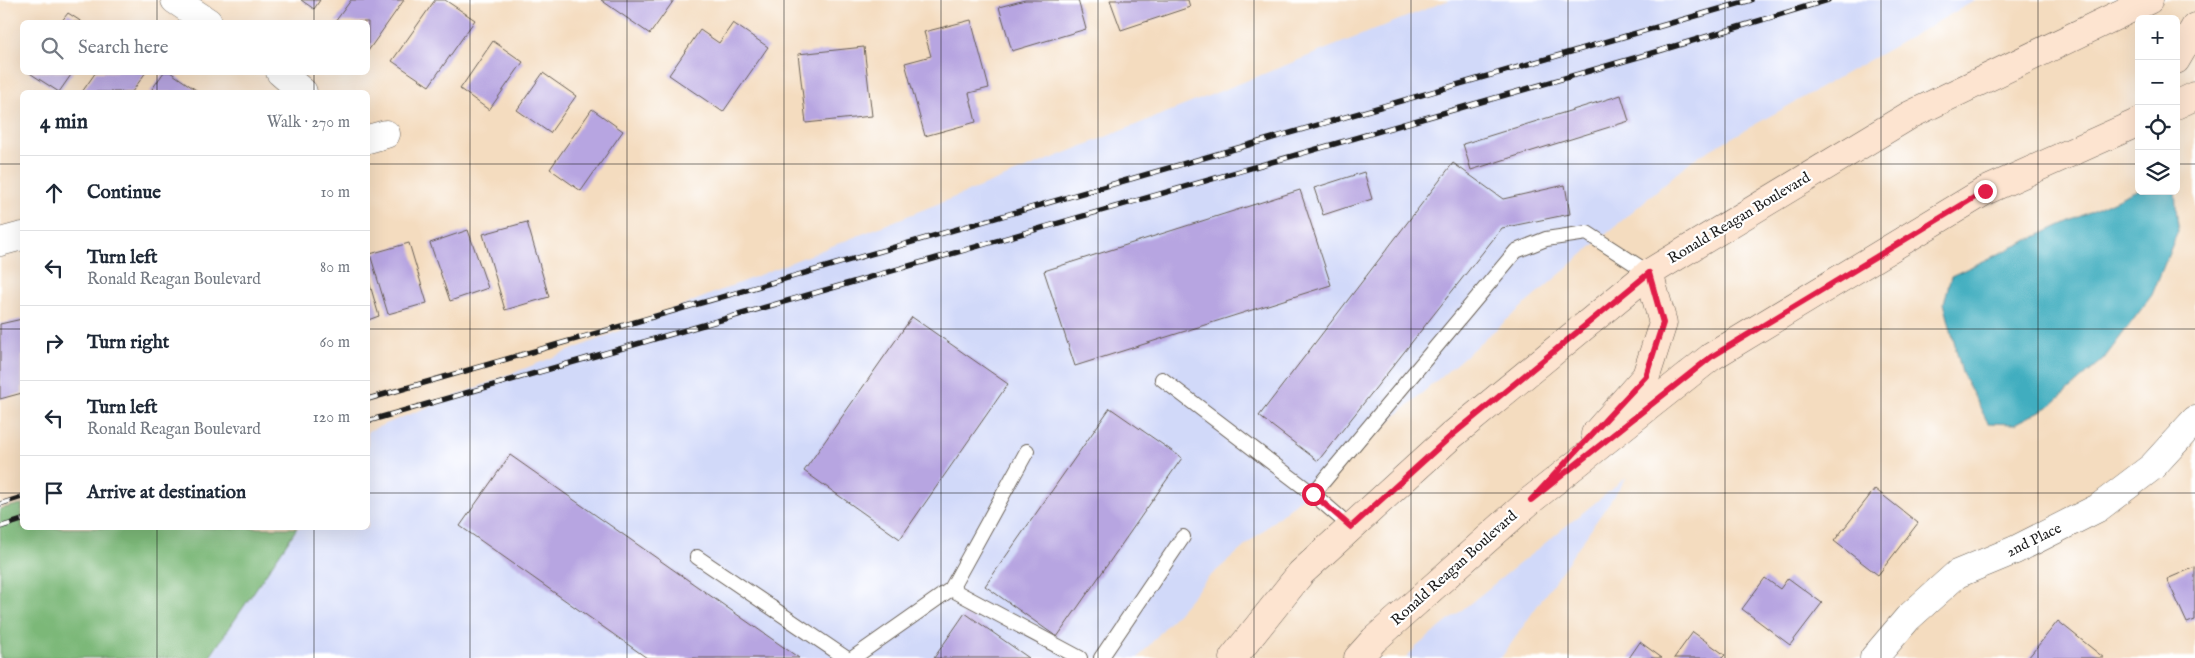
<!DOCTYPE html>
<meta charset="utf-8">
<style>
body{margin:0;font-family:"IM FELL English",serif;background:#f6f6f7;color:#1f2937}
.controls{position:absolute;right:15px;top:15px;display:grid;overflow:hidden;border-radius:8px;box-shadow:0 5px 20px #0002}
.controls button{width:45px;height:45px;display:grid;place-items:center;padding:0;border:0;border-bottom:1px solid #e0e1e3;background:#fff;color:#1f2937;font:25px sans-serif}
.stop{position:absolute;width:15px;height:15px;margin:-11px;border:4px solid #e11d48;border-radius:50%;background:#fff}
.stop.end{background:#e11d48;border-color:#fff;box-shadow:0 1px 5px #0008}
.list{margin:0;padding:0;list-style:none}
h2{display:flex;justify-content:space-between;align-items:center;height:65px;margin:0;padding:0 20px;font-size:21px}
h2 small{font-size:16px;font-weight:400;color:#747a83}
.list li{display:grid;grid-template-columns:32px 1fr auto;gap:15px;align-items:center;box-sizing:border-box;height:75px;padding:0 20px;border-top:1px solid #e0e1e3}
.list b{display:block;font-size:19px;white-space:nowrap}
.list p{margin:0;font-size:16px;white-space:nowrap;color:#747a83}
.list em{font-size:16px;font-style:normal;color:#747a83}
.icon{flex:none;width:28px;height:28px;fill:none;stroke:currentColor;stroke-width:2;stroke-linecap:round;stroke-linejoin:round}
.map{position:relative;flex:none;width:2195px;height:658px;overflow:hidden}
.search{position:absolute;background:#fff;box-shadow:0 5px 20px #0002;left:20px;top:20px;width:350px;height:55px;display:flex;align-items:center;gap:12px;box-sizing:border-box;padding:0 18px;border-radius:8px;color:#747a83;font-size:19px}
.panel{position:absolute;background:#fff;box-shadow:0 5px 20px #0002;left:20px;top:90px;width:350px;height:440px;border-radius:8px}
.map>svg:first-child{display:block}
.built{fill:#d1d9f9}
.forest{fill:#7cb878;stroke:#4c6a4a}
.water{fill:#41adbf;stroke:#2e646e}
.building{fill:#b7a5e1}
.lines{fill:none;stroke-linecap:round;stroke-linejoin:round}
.lane-casing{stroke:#685f55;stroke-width:16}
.street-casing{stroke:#685f55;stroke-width:29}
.secondary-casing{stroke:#685f55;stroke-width:29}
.lane{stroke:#fff;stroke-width:14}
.street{stroke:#fff;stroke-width:28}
.secondary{stroke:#fde4d0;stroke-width:28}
.rail-casing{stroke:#1c1c1c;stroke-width:5.5}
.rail{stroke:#fff;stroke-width:4;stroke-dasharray:11;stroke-linecap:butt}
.route{stroke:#e11d48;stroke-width:6}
.grid{fill:none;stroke:#1c1c1c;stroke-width:1;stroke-opacity:0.55}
.labels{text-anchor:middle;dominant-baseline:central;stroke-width:4.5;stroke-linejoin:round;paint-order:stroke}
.street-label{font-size:15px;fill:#1c1c1c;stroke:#fff}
</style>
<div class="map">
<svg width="2195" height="658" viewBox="0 0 2195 658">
<rect width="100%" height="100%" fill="#fff"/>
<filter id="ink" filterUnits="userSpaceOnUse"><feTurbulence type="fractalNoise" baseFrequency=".02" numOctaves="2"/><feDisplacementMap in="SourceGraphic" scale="10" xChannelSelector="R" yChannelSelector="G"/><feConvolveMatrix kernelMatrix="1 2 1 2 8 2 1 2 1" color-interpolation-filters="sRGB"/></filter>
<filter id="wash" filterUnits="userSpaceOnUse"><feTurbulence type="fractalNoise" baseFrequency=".0096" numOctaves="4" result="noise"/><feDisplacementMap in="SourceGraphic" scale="20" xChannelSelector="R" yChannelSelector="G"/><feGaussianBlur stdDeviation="1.12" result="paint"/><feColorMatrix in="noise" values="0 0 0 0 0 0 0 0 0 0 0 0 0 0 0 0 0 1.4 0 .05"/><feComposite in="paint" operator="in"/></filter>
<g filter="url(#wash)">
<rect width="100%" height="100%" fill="#f4dcbf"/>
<g class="built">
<path d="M1449,0H1976L1692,160L1208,578L1138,658H209L297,528H368V431Z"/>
<path d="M1627,477L1501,658H1406L1416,647Z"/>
</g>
<path class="forest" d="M22,504V528H297L209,658H0V509Z"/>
<path class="water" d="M2139,189V191H2175L2178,231L2152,295L2103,360L2050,406L2015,424L1988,423L1962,373L1944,303L1951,276Z"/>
<g id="blocks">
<g class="building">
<path d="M301,0H320L314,9Z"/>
<path d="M351,0H404L368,51V22H335Z"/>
<path d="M435,0H445L475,20L429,86L392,61Z"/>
<path d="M601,0H674L650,34Z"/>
<path d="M1025,0H1078L1086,29L1012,51L999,7Z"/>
<path d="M1110,0H1188L1190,7L1121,30Z"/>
<path d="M68,13L82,22H61Z"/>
<path d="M971,20L989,88L969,93L976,122L925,136L905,63L931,56L924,32Z"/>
<path d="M733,23L768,47L723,112L669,75L700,30L719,43Z"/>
<path d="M493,41L523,62L489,110L460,89Z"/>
<path d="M864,47L872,116L806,123L798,54Z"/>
<path d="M28,72H73L59,92Z"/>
<path d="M96,72H146L132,92H82Z"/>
<path d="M164,72H170L199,92H150Z"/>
<path d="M543,73L576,96L550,133L517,110Z"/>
<path d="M1621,95L1629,121L1471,170L1463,144Z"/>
<path d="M592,109L623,131L581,191L550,169Z"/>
<path d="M1453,163L1503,199L1565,185L1570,214L1502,228L1318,461L1259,416Z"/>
<path d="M1364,172L1372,199L1323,215L1314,188Z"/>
<path d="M1300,190L1331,285L1075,366L1044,271Z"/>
<path d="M527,222L549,297L505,310L483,234Z"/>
<path d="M468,230L488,288L450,301L430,243Z"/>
<path d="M409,243L427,303L388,314L370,254Z"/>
<path d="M368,278L379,316L368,320Z"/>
<path d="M912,317L1008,384L900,539L804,471Z"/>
<path d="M22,319V393L0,399V324Z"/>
<path d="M1110,408L1182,458L1057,637L985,586Z"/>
<path d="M510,455L799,658H647L460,526Z"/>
<path d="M1875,489L1918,523L1878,575L1834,541Z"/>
<path d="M2195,567V620L2187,623L2167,579Z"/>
<path d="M1765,578L1780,589L1788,578L1822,603L1790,645L1742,609Z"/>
<path d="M965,613L1029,658H934Z"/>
<path d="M2058,621L2104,658H2028Z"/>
<path d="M1693,632L1725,655L1722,658H1674Z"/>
<path d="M1640,642L1662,658H1629Z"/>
</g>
</g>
</g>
<g filter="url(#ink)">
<use href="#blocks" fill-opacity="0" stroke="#685f55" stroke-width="1"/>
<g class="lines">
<g class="lane-casing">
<g id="lane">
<path d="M1162,379L1313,494"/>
<path d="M1351,527L1313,494L1516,251L1546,239L1587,233L1649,273"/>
<path d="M697,557L846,658"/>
<path d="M951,589L1027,451"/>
<path d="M853,658L951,589L1080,658"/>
<path d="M1101,658L1183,537"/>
</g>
</g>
<g class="street-casing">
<g id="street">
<path d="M175,0L208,22"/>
<path d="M280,72L303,92"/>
<path d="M368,139L386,134"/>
<path d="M0,242L22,236"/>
<path d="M1874,658L1908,618L1957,574L2015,550L2098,508L2152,467L2195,420"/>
</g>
</g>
<g class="secondary-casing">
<g id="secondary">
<path d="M2176,60L2195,27"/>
<path d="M2176,105L2195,96"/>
<path d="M1595,434L1646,376L1663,323L1649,273"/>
<path d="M1233,658L1301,573L1451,436L1649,273L1910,115L2149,0"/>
<path d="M1358,658L1374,640L1531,500L1711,357L1985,191L2139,122"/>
</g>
</g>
<use href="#lane" class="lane"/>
<use href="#street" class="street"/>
<use href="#secondary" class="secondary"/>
<g class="rail-casing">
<g id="rail">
<path d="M368,399L1751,0"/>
<path d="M368,421L1652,53L1828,0"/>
<path d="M0,504L22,497"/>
<path d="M0,527L22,520"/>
</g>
</g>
<use href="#rail" class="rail"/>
</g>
</g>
<g class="lines" filter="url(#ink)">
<path class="route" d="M1313,494L1351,527L1451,436L1649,273L1663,323L1646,376L1531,500L1711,357L1985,191"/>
</g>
<path class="grid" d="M157,0V22M314,0V22M470,0V658M627,0V658M784,0V658M941,0V658M1098,0V658M1254,0V658M1411,0V658M1568,0V658M1725,0V658M1881,0V658M2038,0V658M157,72V92M314,72V92M0,164H22M368,164H2139M2176,164H2195M0,329H22M368,329H2195M0,493H22M368,493H2195M157,528V658M314,528V658"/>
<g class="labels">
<g class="street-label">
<text transform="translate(1739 218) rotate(-31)">Ronald Reagan Boulevard</text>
<text transform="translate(2034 540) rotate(-26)">2nd Place</text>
<text transform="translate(1454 568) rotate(-42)">Ronald Reagan Boulevard</text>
</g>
</g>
</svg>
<div class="controls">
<button>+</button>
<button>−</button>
<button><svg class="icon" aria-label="locate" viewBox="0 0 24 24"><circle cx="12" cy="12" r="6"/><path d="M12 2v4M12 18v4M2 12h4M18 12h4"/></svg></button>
<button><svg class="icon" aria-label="layers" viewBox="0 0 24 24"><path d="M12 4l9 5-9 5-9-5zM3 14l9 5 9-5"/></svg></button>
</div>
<div class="stop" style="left:1313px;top:494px"></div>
<div class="stop end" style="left:1985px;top:191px"></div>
<div class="search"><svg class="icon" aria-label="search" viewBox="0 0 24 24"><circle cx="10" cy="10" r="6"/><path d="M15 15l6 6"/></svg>Search here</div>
<section class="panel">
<h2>4 min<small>Walk · 270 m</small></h2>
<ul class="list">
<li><svg class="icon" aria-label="ahead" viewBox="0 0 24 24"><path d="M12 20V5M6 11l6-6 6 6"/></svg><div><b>Continue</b></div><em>10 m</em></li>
<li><svg class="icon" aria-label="left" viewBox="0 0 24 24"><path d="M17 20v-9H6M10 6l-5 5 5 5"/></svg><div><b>Turn left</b><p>Ronald Reagan Boulevard</p></div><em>80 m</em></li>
<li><svg class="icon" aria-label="right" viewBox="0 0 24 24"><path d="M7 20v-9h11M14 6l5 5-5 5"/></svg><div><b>Turn right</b></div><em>60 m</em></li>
<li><svg class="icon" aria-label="left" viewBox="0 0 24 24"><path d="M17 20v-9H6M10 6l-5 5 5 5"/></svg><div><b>Turn left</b><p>Ronald Reagan Boulevard</p></div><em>120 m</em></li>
<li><svg class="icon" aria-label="arrive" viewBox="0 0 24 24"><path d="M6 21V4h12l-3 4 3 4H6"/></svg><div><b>Arrive at destination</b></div></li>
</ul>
</section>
</div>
